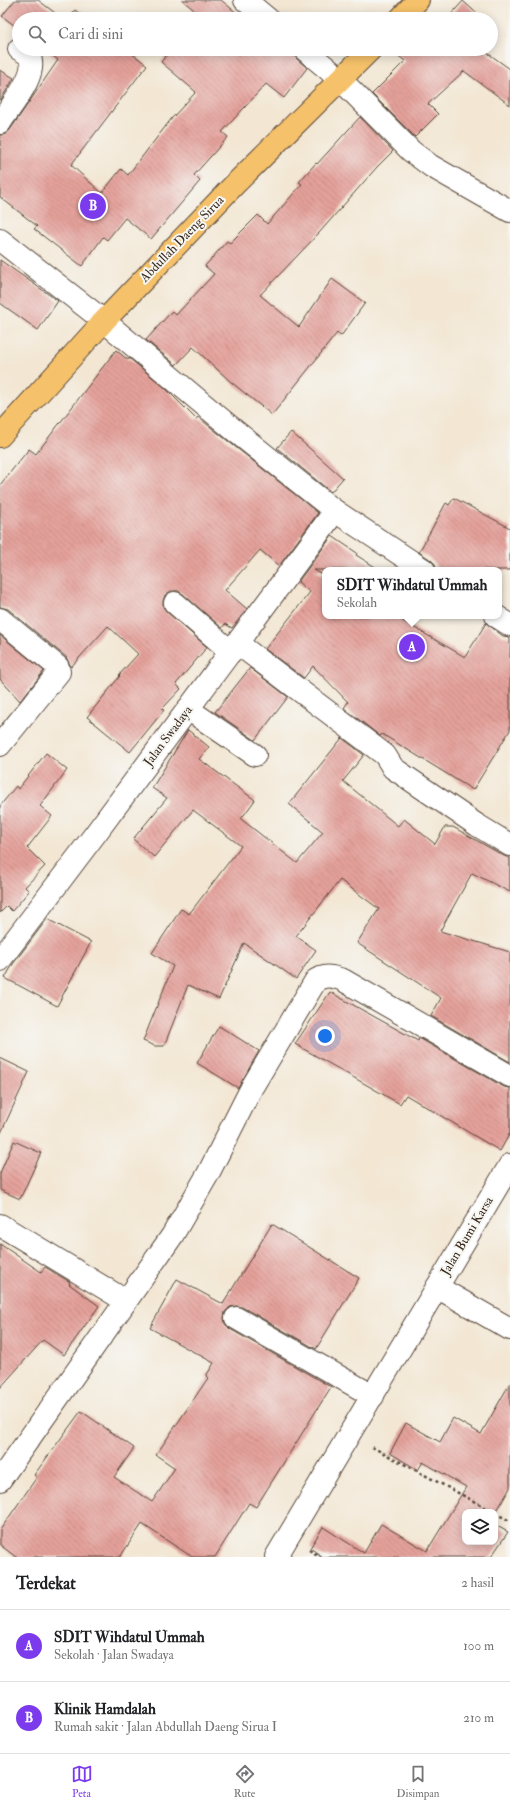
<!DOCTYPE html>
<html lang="id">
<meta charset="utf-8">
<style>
body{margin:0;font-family:"IM FELL Double Pica",serif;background:#f6f6f6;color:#202124}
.controls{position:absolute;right:12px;bottom:12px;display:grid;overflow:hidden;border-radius:8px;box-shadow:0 2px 10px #0003}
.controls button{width:36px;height:36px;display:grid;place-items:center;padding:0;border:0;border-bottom:1px solid #e0e0e0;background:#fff;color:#202124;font:20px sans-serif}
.you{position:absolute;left:325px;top:1036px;width:14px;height:14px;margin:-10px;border:3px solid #fff;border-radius:50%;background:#1a73e8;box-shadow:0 0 0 6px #1a73e833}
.badge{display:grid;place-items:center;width:26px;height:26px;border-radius:50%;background:#7c3aed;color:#fff;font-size:13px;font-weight:700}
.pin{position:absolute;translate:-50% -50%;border:2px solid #fff;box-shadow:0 1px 4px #0006}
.popup{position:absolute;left:322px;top:567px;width:180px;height:52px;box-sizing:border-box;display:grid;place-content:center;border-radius:8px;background:#fff;filter:drop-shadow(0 1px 3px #0005);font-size:13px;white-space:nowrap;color:#757577}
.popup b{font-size:15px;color:#202124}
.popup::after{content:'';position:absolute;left:50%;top:100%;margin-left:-8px;border:8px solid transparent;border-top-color:#fff}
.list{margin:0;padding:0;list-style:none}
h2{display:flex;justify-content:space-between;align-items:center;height:52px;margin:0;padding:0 16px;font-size:17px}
h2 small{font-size:13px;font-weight:400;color:#757577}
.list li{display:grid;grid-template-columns:26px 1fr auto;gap:12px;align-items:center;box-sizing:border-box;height:72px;padding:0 16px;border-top:1px solid #e0e0e0}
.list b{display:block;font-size:15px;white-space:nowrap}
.list p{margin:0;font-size:13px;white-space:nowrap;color:#757577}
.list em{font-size:13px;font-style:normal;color:#757577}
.icon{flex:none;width:22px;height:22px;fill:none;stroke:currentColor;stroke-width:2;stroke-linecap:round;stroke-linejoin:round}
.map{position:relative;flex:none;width:510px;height:1557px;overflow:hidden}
.search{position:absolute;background:#fff;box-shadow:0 2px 10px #0003;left:12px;right:12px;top:12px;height:44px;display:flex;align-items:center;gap:10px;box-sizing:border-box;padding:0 14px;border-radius:22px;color:#757577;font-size:15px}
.sheet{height:196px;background:#fff}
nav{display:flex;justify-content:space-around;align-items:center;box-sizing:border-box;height:56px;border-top:1px solid #e0e0e0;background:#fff;font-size:11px;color:#757577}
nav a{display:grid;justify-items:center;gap:2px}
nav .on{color:#7c3aed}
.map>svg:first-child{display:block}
.building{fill:url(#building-back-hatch)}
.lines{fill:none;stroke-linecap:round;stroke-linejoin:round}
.minor-casing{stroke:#574639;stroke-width:24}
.major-casing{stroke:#574639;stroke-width:24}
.path{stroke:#574639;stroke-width:2.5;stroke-dasharray:3 3;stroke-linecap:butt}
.minor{stroke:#fff;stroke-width:22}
.major{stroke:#f5c16b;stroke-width:22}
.labels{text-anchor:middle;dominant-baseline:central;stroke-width:4;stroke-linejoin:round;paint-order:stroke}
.street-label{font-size:13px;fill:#3b2a1e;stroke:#f6f6f2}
</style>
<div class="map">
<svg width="510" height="1557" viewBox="0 0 510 1557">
<defs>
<pattern id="building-back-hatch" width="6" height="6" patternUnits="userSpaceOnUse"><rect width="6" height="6" fill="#e5a19b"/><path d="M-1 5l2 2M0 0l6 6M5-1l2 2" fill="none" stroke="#bb837e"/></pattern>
</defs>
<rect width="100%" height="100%" fill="#f6f6f2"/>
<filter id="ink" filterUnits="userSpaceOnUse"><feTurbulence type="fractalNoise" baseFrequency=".025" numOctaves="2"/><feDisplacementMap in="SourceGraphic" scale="8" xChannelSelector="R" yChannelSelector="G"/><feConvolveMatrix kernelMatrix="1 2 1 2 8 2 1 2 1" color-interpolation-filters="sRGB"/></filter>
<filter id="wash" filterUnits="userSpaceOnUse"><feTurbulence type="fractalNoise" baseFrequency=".012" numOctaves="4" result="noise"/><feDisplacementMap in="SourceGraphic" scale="16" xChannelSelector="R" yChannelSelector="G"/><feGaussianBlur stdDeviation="0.9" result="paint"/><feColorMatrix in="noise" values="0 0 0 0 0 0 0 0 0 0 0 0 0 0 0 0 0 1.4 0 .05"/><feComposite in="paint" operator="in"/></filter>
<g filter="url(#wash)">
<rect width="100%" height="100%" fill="#f3e7d4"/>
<g id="blocks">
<g class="building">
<path d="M15,0H38L63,19H19V29L2,16Z"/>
<path d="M182,0H221L238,14L234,19H197L200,15Z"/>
<path d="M463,1L483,19H447Z"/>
<path d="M75,10L87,19H68Z"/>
<path d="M45,49H126L147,65L71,165L102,193L121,169L128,175L172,118L196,92L161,62L172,49H292L296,58L307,68L284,98L266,84L222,132L228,137L194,175L200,181L151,239L125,218L107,240L103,237L82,266L34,229L37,226L0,197V135L6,134L10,130L58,60Z"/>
<path d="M390,49H482L510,69V105L464,71L428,104L438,114L415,137L372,94L405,61Z"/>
<path d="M0,70L14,78L0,101Z"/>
<path d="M360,117L393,151L377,167L319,233L260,295L299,327L332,279L365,303L341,336L337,333L272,415L231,382L193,347L176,365L146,340L172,311L176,315L214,274L205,266L227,241L230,243L258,215L267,224L302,184L299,182L316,163L317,164Z"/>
<path d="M0,260L58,301L38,330L0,303Z"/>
<path d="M116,350L128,360L129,358L163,386L196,419L198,417L318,513L279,566L260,550L225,590L247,609L232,628L225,624L222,628L183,594L178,591H171L165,595L163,601V607L167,612L207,647L176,684L181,689L162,709L164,710L130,752L87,717L120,676L119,675L138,654L108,626L71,667L66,657L8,609L0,607V485L29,449L36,454Z"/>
<path d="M291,432L343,478L331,492L277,448Z"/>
<path d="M454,498L510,528V570H436L435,564L431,560L419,552L446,503L449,505Z"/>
<path d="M332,536L357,553L356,555L380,570H314L323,575L325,572V616H394L465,657L486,623L503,636L510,637V730L473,790L382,734L380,736L344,708L348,702L313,666L304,678L265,649L310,592L298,582Z"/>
<path d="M0,635L44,671L20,701L0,679Z"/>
<path d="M250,668L288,697L255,740L215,712Z"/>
<path d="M188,730L209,747L199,759L255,800L241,819L297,863L323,832L289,804L342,738L364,755L343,781L398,826L404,819L435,844L445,827H453L504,856L510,858V892L472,873L440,931L510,952V1062L431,1016L441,998L357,943L379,909L340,880L296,936L316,950L296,979L244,943L219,999L188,985L164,1046H155L143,1041L173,966L152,953L181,909L189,914L241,846L193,810L154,857L133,839L167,798L152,788Z"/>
<path d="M46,753L67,770L40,806L52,816L27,848L45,866L25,887L29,891L12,911L7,906L0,913V806L16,786L18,789Z"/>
<path d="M47,919L91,942L57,1006L5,978L13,964Z"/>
<path d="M330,992L418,1041L419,1038L504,1087L510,1088V1133L500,1151L406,1095L400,1104L295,1044Z"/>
<path d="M219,1026L259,1051L238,1088L197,1063Z"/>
<path d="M0,1058L29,1072L0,1135Z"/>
<path d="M14,1141L41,1153L20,1199L0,1190V1173Z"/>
<path d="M272,1224L359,1278L316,1349L242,1307L236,1306L230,1307L225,1312L224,1318L225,1324L230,1329L331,1387L256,1507L249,1503L215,1557H192L142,1524L120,1557H16L0,1545V1530L37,1477L34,1475L81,1411L134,1448L114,1477L152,1502L175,1468L156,1455L208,1378L206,1376L214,1363L150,1328L177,1279L223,1304Z"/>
<path d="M0,1244L41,1272L45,1267L70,1282L69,1284L99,1306L64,1355L43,1340L0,1388Z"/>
<path d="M510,1383V1488L495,1514V1512H465V1542H495V1525L508,1532L491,1557H323L310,1548L323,1527L364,1553L381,1524L427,1551L466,1487L423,1462L418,1470L390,1453L406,1423L440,1442L453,1418L481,1434Z"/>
</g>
</g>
</g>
<g filter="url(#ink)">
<use href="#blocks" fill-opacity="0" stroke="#574639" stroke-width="1"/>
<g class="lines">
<g class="minor-casing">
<g id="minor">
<path d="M245,0L268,19"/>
<path d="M304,49L341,80L411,151L431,166L510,211"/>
<path d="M0,123C9,108 40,73 29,56C27,53 22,51 19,49"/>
<path d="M0,240L104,321L234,430L335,511L424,570"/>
<path d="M175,603L231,652"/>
<path d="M496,616L510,625"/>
<path d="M0,619L58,667L59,672L0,745"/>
<path d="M237,643L385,755L393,768L477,825L510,845"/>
<path d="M188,709L255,755"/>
<path d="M0,960L96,833L335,511"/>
<path d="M0,1225L126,1301"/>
<path d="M437,1287L510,1329"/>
<path d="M236,1318L373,1396"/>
<path d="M0,1480L172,1236L208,1174L252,1087L316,980C326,975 332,976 343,980L510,1076"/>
<path d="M276,1557L510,1165"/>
</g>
</g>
<g class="major-casing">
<g id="major">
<path d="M400,19L418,0"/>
<path d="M0,436L104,321L234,185L371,49"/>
</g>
</g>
<g class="path">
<path d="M372,1447L494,1512"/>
<path d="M495,1513L510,1521"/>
<path d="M309,1550L321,1557"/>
</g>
<use href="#minor" class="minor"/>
<use href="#major" class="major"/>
</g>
</g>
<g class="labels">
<g class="street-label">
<text transform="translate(182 239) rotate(-46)">Abdullah Daeng Sirua</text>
<text transform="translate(168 736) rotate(-53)">Jalan Swadaya</text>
<text transform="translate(467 1236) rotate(-59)">Jalan Bumi Karsa</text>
</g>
</g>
</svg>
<div class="controls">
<button><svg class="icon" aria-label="layers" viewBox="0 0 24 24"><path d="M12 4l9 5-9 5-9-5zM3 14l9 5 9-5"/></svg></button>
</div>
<div class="you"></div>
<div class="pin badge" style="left:412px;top:647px">A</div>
<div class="popup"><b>SDIT Wihdatul Ummah</b>Sekolah</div>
<div class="pin badge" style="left:93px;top:206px">B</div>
<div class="search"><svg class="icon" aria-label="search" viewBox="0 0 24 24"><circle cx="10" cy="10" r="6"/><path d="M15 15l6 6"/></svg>Cari di sini</div>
</div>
<section class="sheet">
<h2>Terdekat<small>2 hasil</small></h2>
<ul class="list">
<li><span class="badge">A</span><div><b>SDIT Wihdatul Ummah</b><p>Sekolah · Jalan Swadaya</p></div><em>100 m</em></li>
<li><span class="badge">B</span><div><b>Klinik Hamdalah</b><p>Rumah sakit · Jalan Abdullah Daeng Sirua I</p></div><em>210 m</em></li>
</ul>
</section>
<nav>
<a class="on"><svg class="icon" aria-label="map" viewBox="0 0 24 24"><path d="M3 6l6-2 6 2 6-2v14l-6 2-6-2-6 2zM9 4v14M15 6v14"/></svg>Peta</a>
<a><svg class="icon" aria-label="directions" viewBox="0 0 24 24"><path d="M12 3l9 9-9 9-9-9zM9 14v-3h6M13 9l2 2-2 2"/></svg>Rute</a>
<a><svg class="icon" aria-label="saved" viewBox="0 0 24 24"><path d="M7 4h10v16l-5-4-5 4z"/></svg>Disimpan</a>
</nav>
